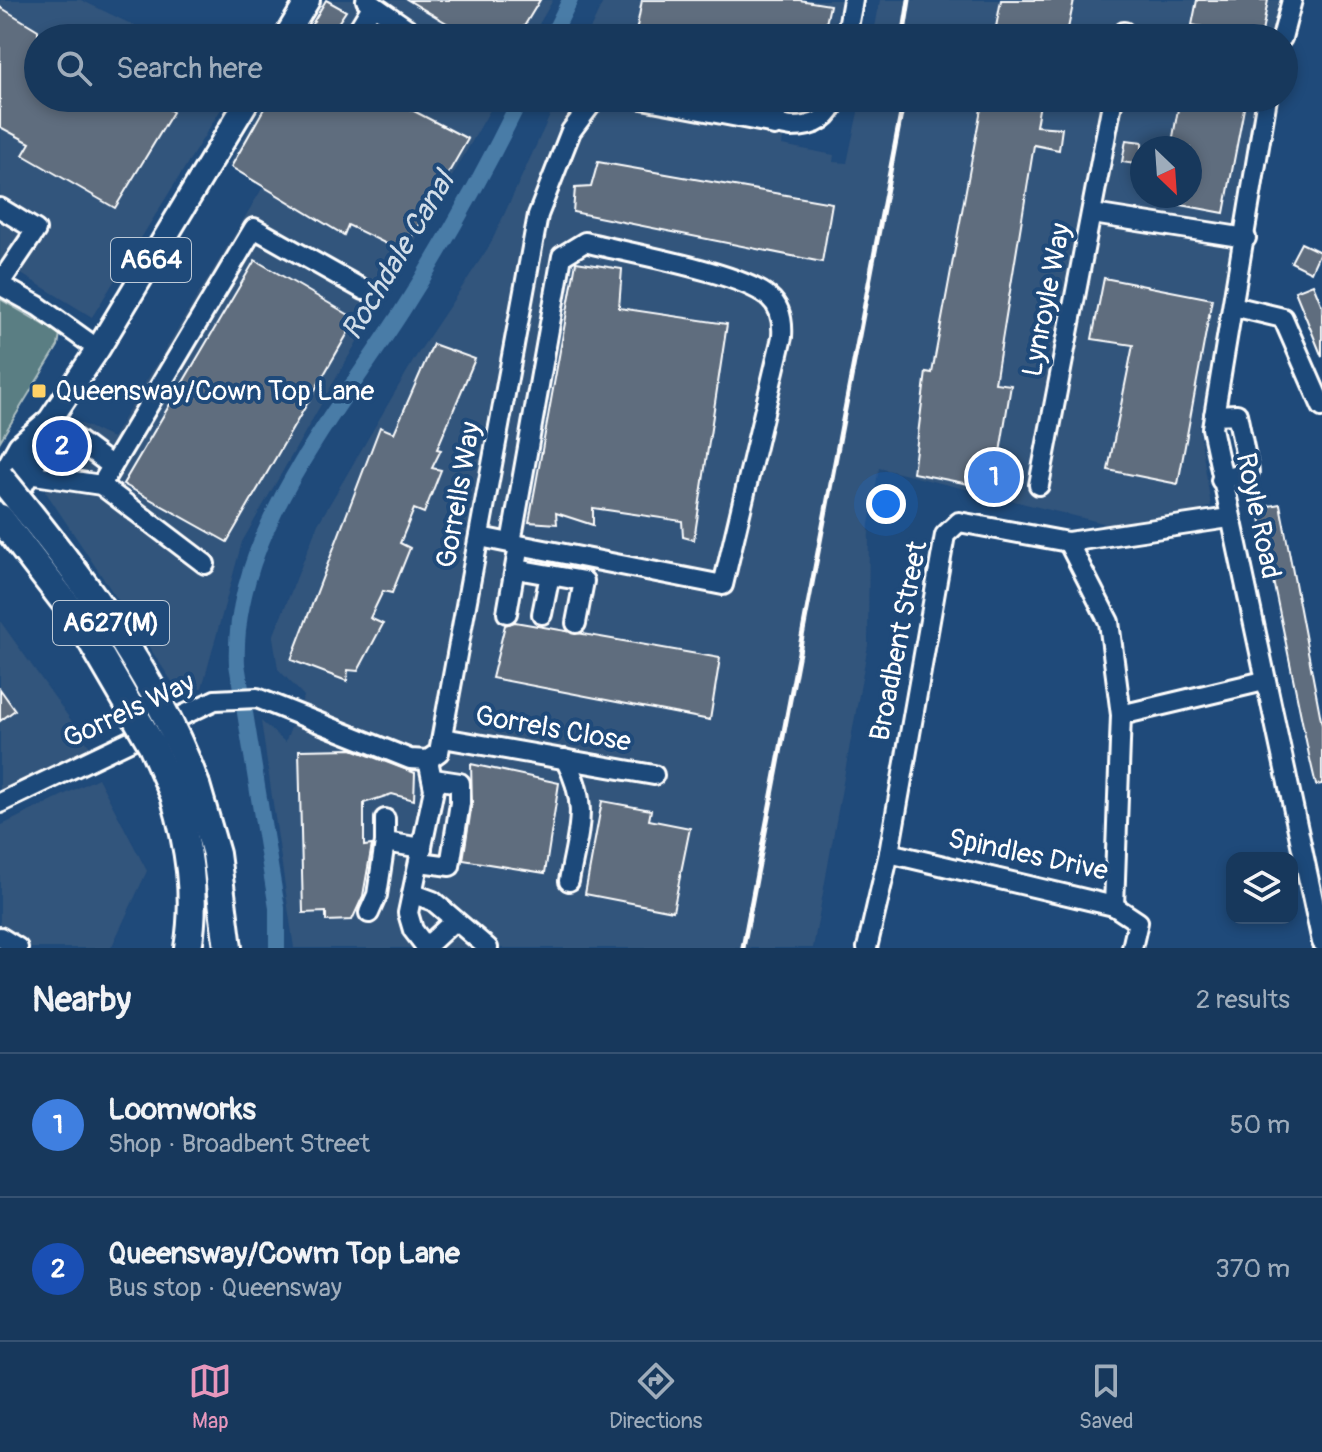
<!DOCTYPE html>
<meta charset="utf-8">
<style>
body{margin:0;font-family:Pangolin,sans-serif;background:#203f62;color:#f1f3f6}
.controls{position:absolute;right:24px;bottom:24px;display:grid;overflow:hidden;border-radius:16px;box-shadow:0 4px 12px #0003}
.controls button{width:72px;height:72px;display:grid;place-items:center;padding:0;border:0;border-bottom:2px solid #365272;background:#17385c;color:#f1f3f6;font:40px sans-serif}
.compass{position:absolute;left:1130px;top:136px;width:72px;height:72px;border-radius:50%;background:#17385c;box-shadow:0 4px 12px #0003;rotate:155deg}
.you{position:absolute;left:886px;top:504px;width:28px;height:28px;margin:-20px;border:6px solid #fff;border-radius:50%;background:#1a73e8;box-shadow:0 0 0 12px #1a73e833}
.badge{display:grid;place-items:center;width:52px;height:52px;border-radius:50%;background:#e797bd;color:#fff;font-size:26px;font-weight:700}
.pin{position:absolute;translate:-50% -50%;border:4px solid #fff;box-shadow:0 2px 8px #0006}
.list{margin:0;padding:0;list-style:none}
h2{display:flex;justify-content:space-between;align-items:center;height:104px;margin:0;padding:0 32px;font-size:34px}
h2 small{font-size:26px;font-weight:400;color:#9eacbb}
.list li{display:grid;grid-template-columns:52px 1fr auto;gap:24px;align-items:center;box-sizing:border-box;height:144px;padding:0 32px;border-top:2px solid #365272}
.list b{display:block;font-size:30px;white-space:nowrap}
.list p{margin:0;font-size:26px;white-space:nowrap;color:#9eacbb}
.list em{font-size:26px;font-style:normal;color:#9eacbb}
.icon{flex:none;width:44px;height:44px;fill:none;stroke:currentColor;stroke-width:2;stroke-linecap:round;stroke-linejoin:round}
.map{position:relative;flex:none;width:1322px;height:948px;overflow:hidden}
.search{position:absolute;background:#17385c;box-shadow:0 4px 12px #0003;left:24px;right:24px;top:24px;height:88px;display:flex;align-items:center;gap:20px;box-sizing:border-box;padding:0 28px;border-radius:44px;color:#9eacbb;font-size:30px}
.sheet{height:392px;background:#17385c}
nav{display:flex;justify-content:space-around;align-items:center;box-sizing:border-box;height:112px;border-top:2px solid #365272;background:#17385c;font-size:22px;color:#9eacbb}
nav a{display:grid;justify-items:center;gap:4px}
nav .on{color:#e797bd}
.map>svg:first-child{display:block}
.built{fill:#32547b;fill-rule:evenodd}
.green{fill:#5a7e83;stroke:#acbec1;stroke-width:2}
.lines{fill:none;stroke-linecap:round;stroke-linejoin:round}
.canal{stroke:#4a7ba7;stroke-width:16}
.building{fill:#5e6d7e;stroke:#fff;stroke-width:2}
.minor-casing{stroke:#fff;stroke-width:24}
.major-casing{stroke:#fff;stroke-width:28}
.highway-casing{stroke:#fff;stroke-width:32}
.minor{stroke:#1f4a7a;stroke-width:18}
.major{stroke:#1f4a7a;stroke-width:22}
.highway{stroke:#1f4a7a;stroke-width:26}
.rail{stroke:#fff;stroke-width:5}
.highway-bridge-casing{stroke:#fff;stroke-width:32;stroke-linecap:butt}
.highway-bridge{stroke:#1f4a7a;stroke-width:26}
.poi-dot{fill:#ffd166;stroke:#1f4a7a;stroke-width:3}
.labels{text-anchor:middle;dominant-baseline:central;stroke-width:8;stroke-linejoin:round;paint-order:stroke}
.shield{fill:#1f4a7a;stroke:#bcc9d7;stroke-width:2}
.shield-label{font-size:26px;font-weight:bold;fill:#fff}
.street-label{font-size:28px;fill:#fff;stroke:#1f4a7a}
.poi-label{font-size:28px;fill:#fff;stroke:#1f4a7a;text-anchor:start}
.water-label{font-size:30px;font-style:italic;fill:#d2dee9;stroke:#1f4a7a}
</style>
<div class="map">
<svg width="1322" height="948" viewBox="0 0 1322 948">
<rect width="100%" height="100%" fill="#1f4a7a"/>
<filter id="ink" filterUnits="userSpaceOnUse"><feTurbulence type="fractalNoise" baseFrequency=".0125" numOctaves="2"/><feDisplacementMap in="SourceGraphic" scale="16" xChannelSelector="R" yChannelSelector="G"/><feConvolveMatrix kernelMatrix="1 2 1 2 8 2 1 2 1" color-interpolation-filters="sRGB"/></filter>
<g filter="url(#ink)">
<g class="built">
<path d="M0,0H81L160,38H38V98H228L92,317L0,261Z"/>
<path d="M322,0H553L531,38H301Z"/>
<path d="M604,0H841L832,38H586Z"/>
<path d="M880,0H1285L1277,38H873Z"/>
<path d="M266,98H497L242,542L202,688L177,689L45,491L78,422L112,438L263,187L228,165Z"/>
<path d="M558,98H818L806,118H786L782,145L834,155L833,162L847,163L861,98H1265L1199,427L1211,506L1144,533L879,468L869,525L868,645L813,948H294L261,721L285,742L304,696L278,669L273,637L318,524L415,358L490,245ZM1142,148H1190V196H1142Z"/>
<path d="M0,621L90,747L0,795Z"/>
<path d="M98,778L147,871L111,948H0V826Z"/>
</g>
<path class="green" d="M0,299L60,334L58,346L0,441Z"/>
<g class="lines">
<g class="canal">
<path d="M551,38L570,0"/>
<path d="M277,948V908L237,664C231,535 337,413 402,311C446,242 485,171 521,98"/>
</g>
</g>
<g class="building">
<path d="M326,0L346,11L328,38H304Z"/>
<path d="M408,0H540L517,38H472Z"/>
<path d="M642,0H799L830,5L823,38H673L636,32Z"/>
<path d="M1001,0H1074L1066,38H994Z"/>
<path d="M1197,0H1268L1261,38L1192,25Z"/>
<path d="M0,7L38,30V98H151L173,112L115,208L23,155L30,143L0,127Z"/>
<path d="M270,98H417L410,109L468,139L403,252L348,225L344,235L231,167Z"/>
<path d="M983,98H1041L1036,126L1062,128L1059,150L1034,145L995,383L1011,385L994,489L913,473L926,372L932,373Z"/>
<path d="M1180,98H1246L1224,213L1165,202L1166,196H1190V148H1171Z"/>
<path d="M1126,140L1142,142V165L1122,162Z"/>
<path d="M598,162L832,203L822,262L573,212L575,188L591,187Z"/>
<path d="M1301,243L1320,252L1311,272L1291,262Z"/>
<path d="M255,260L356,319L227,542L123,484Z"/>
<path d="M576,262L622,269L619,308L727,324L694,540L683,537L682,521L593,508V525L556,513L557,524L529,522Z"/>
<path d="M1104,278L1212,299L1178,484L1108,470L1133,345L1092,339Z"/>
<path d="M1313,284L1322,306V357L1295,291Z"/>
<path d="M433,344L475,359L437,449L441,450L432,468L441,470L424,513L414,509L400,543L410,548L392,593L383,591L370,618L383,624L358,671L348,670L347,681L291,660L380,427L394,433Z"/>
<path d="M1280,504L1322,725V784L1316,785L1309,755L1258,508Z"/>
<path d="M515,622L720,658L710,720L492,678L505,625Z"/>
<path d="M0,689L15,710L0,721Z"/>
<path d="M352,749L415,773L414,800L392,794L364,803V846L372,845L363,896L352,920L326,921V912L303,913L299,750Z"/>
<path d="M471,764L559,783L545,873L463,860L472,803Z"/>
<path d="M602,801L651,810L649,820L690,828L673,911L585,894Z"/>
</g>
<g class="lines">
<g class="minor-casing">
<g id="minor">
<path d="M366,0L421,38"/>
<path d="M353,38L373,5"/>
<path d="M846,38L853,0"/>
<path d="M1123,38L1124,32"/>
<path d="M1282,38L1292,0"/>
<path d="M637,98L791,127C813,127 830,121 836,98"/>
<path d="M1267,98L1212,428L1322,942"/>
<path d="M774,126L779,98"/>
<path d="M0,208L36,230L0,283"/>
<path d="M1093,214L1246,238"/>
<path d="M0,285L38,306L98,349"/>
<path d="M1233,306L1283,318L1322,407"/>
<path d="M1214,415L1237,414L1249,472L1221,480"/>
<path d="M50,420L112,466"/>
<path d="M28,474L101,485L205,564"/>
<path d="M101,485L254,228L364,290"/>
<path d="M1039,485L1113,98"/>
<path d="M480,537L519,545L507,613"/>
<path d="M1068,542L1109,622L1121,715L1264,681"/>
<path d="M511,543L562,256L585,242C628,253 740,272 769,297C781,307 783,323 782,337L723,585L519,545"/>
<path d="M516,569L584,581L576,623"/>
<path d="M542,614L550,575"/>
<path d="M443,738L654,775"/>
<path d="M565,759C590,806 578,831 569,881"/>
<path d="M0,803L215,700L257,698L410,759L428,760L439,752L538,215L571,131L596,98"/>
<path d="M385,842V819"/>
<path d="M889,853L1114,906L1121,715"/>
<path d="M420,862L450,866L460,803V783L434,779"/>
<path d="M414,894L433,901L488,948"/>
<path d="M1114,906L1138,922L1132,948"/>
<path d="M369,913L377,895L385,842L422,848"/>
<path d="M0,937L18,948"/>
<path d="M426,947L413,930L408,913L434,789L428,760"/>
<path d="M425,948L454,921"/>
<path d="M867,948L889,853L945,535L959,522L1068,542L1229,518"/>
</g>
</g>
<g class="major-casing">
<g id="major">
<path d="M285,38L308,0"/>
<path d="M0,482L20,446L50,420L98,349L249,98"/>
<path d="M8,509L41,450L50,421"/>
</g>
</g>
<g class="highway-casing">
<g id="highway">
<path d="M196,785L216,854L228,948"/>
<path d="M174,795C189,846 197,895 188,948"/>
</g>
</g>
<use href="#minor" class="minor"/>
<use href="#major" class="major"/>
<use href="#highway" class="highway"/>
<g class="rail">
<path d="M903,38L909,0"/>
<path d="M743,948L904,98"/>
</g>
<g class="highway-bridge-casing">
<g id="highway-bridge">
<path d="M0,477C77,571 154,670 196,785"/>
<path d="M0,518L81,623L152,745L174,795"/>
</g>
</g>
<use href="#highway-bridge" class="highway-bridge"/>
</g>
</g>
<rect class="poi-dot" x="31" y="383" width="16" height="16" rx="4"/>
<g class="labels">
<g class="shield">
<rect x="111" y="238" width="80" height="44" rx="6"/>
<rect x="53" y="601" width="116" height="44" rx="6"/>
</g>
<g class="shield-label">
<text x="151" y="260">A664</text>
<text x="111" y="623">A627(M)</text>
</g>
<g class="street-label">
<text transform="translate(1047 300) rotate(-79)">Lynroyle Way</text>
<text transform="translate(459 495) rotate(-80)">Gorrells Way</text>
<text transform="translate(1258 516) rotate(78)">Royle Road</text>
<text transform="translate(899 641) rotate(-79)">Broadbent Street</text>
<text transform="translate(129 711) rotate(-25)">Gorrels Way</text>
<text transform="translate(553 729) rotate(10)">Gorrels Close</text>
<text transform="translate(1028 855) rotate(12)">Spindles Drive</text>
</g>
<g class="poi-label">
<text x="55" y="391">Queensway/Cown Top Lane</text>
</g>
<g class="water-label">
<text transform="translate(398 256) rotate(-59)">Rochdale Canal</text>
</g>
</g>
</svg>
<div class="controls">
<button><svg class="icon" aria-label="layers" viewBox="0 0 24 24"><path d="M12 4l9 5-9 5-9-5zM3 14l9 5 9-5"/></svg></button>
</div>
<svg class="compass" viewBox="-18 -18 36 36"><path d="M0-13l5 13h-10z" fill="#e53935"/><path d="M0 13l5-13h-10z" fill="#9eacbb"/></svg>
<div class="you"></div>
<div class="pin badge" style="left:994px;top:477px;background:#3f7fe0">1</div>
<div class="pin badge" style="left:62px;top:446px;background:#1a4fb4">2</div>
<div class="search"><svg class="icon" aria-label="search" viewBox="0 0 24 24"><circle cx="10" cy="10" r="6"/><path d="M15 15l6 6"/></svg>Search here</div>
</div>
<section class="sheet">
<h2>Nearby<small>2 results</small></h2>
<ul class="list">
<li><span class="badge" style="background:#3f7fe0">1</span><div><b>Loomworks</b><p>Shop · Broadbent Street</p></div><em>50 m</em></li>
<li><span class="badge" style="background:#1a4fb4">2</span><div><b>Queensway/Cowm Top Lane</b><p>Bus stop · Queensway</p></div><em>370 m</em></li>
</ul>
</section>
<nav>
<a class="on"><svg class="icon" aria-label="map" viewBox="0 0 24 24"><path d="M3 6l6-2 6 2 6-2v14l-6 2-6-2-6 2zM9 4v14M15 6v14"/></svg>Map</a>
<a><svg class="icon" aria-label="directions" viewBox="0 0 24 24"><path d="M12 3l9 9-9 9-9-9zM9 14v-3h6M13 9l2 2-2 2"/></svg>Directions</a>
<a><svg class="icon" aria-label="saved" viewBox="0 0 24 24"><path d="M7 4h10v16l-5-4-5 4z"/></svg>Saved</a>
</nav>
